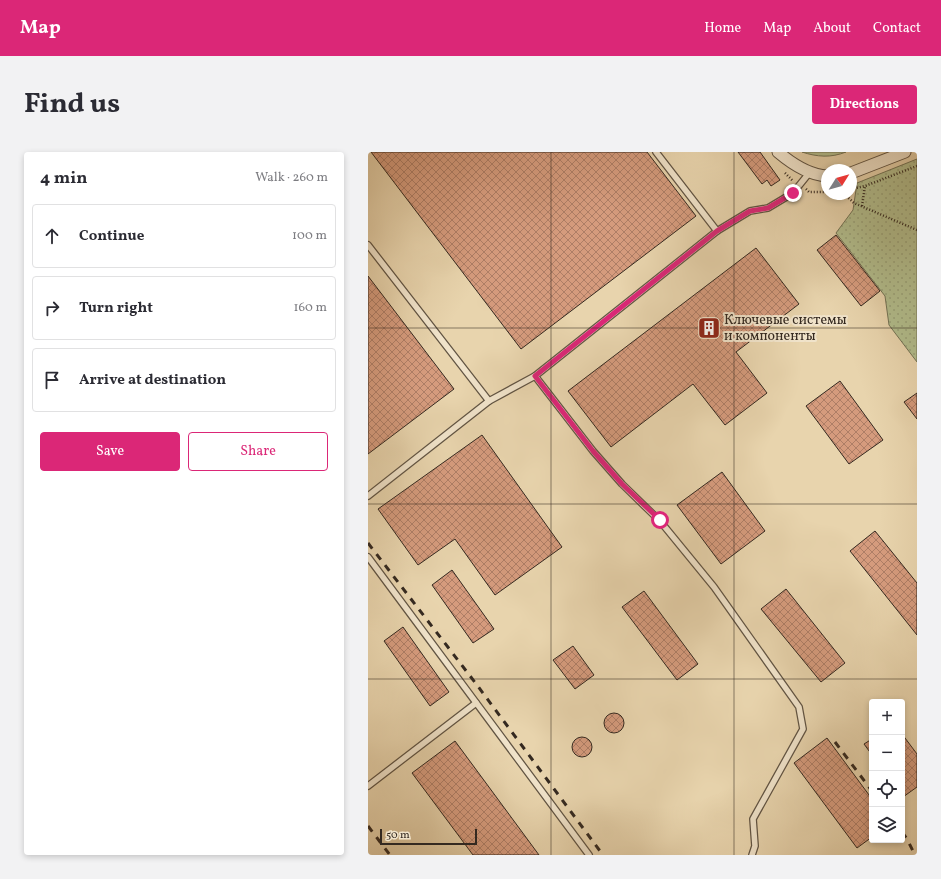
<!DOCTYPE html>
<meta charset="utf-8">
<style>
body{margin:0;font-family:Vollkorn,serif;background:#f2f2f3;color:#2b2b33}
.controls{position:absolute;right:12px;bottom:12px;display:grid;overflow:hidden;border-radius:4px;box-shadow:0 2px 6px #0003}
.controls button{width:36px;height:36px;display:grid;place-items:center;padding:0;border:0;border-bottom:1px solid #e1e1e2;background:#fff;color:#2b2b33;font:20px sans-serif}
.compass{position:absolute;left:453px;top:12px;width:36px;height:36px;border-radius:50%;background:#fff;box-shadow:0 2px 6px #0003;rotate:53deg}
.scale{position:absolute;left:12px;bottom:10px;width:97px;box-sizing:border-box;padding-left:4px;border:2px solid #342920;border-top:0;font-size:11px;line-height:14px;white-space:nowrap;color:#342920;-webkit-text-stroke:3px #f0e3ca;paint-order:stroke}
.stop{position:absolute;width:12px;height:12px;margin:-9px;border:3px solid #db2777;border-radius:50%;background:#fff}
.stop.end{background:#db2777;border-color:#fff;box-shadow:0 1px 4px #0008}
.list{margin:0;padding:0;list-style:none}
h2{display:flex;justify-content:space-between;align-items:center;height:52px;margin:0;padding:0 16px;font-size:17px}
h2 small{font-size:13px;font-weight:400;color:#7c7c81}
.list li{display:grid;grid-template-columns:26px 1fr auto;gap:12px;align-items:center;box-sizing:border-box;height:64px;margin:0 8px 8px;padding:0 8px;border:1px solid #e1e1e2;border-radius:4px}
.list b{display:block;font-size:15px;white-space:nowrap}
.list em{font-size:13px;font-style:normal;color:#7c7c81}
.actions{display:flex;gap:8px;padding:12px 16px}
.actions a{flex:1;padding:9px 0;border:1px solid #db2777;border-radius:4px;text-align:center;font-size:14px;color:#db2777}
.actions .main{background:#db2777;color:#fff}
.icon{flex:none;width:22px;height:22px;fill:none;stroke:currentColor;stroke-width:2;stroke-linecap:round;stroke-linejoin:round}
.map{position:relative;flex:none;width:549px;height:703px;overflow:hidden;border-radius:4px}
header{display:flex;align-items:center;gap:24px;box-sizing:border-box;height:56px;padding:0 20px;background:#db2777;color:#fff}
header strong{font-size:19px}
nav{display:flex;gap:22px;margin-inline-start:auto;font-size:14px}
.intro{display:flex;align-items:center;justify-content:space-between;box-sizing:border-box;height:96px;padding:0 24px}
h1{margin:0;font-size:28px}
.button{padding:10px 18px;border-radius:4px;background:#db2777;color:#fff;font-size:14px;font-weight:700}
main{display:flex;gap:24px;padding:0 24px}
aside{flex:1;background:#fff;border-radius:4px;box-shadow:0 2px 6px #0003}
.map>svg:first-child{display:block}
.grass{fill:#b2bd8d;stroke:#737356}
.park{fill:url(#park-dots);stroke:#737356}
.building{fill:url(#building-cross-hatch);stroke:#342920}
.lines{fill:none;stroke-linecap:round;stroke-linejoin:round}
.lane-casing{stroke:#615443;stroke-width:8}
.street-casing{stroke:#615443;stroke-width:13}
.path{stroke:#342920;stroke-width:2.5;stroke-dasharray:1 2;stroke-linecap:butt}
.lane{stroke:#f0e3ca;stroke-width:5.5}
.street{stroke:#f0e3ca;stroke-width:11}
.rail{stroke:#342920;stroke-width:3;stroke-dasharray:7 7;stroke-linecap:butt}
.route{stroke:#db2777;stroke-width:5}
.grid{fill:none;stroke:#342920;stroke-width:1;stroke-opacity:0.55}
.labels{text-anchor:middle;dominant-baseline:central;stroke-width:4;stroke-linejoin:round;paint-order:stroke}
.poi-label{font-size:14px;fill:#342920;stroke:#f0e3ca;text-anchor:start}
</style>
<header>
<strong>Map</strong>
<nav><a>Home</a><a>Map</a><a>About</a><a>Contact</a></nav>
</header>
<div class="intro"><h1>Find us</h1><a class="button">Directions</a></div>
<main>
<aside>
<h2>4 min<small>Walk · 260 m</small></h2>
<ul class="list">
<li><svg class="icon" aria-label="ahead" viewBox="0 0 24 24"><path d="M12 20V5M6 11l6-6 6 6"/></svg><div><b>Continue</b></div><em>100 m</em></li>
<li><svg class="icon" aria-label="right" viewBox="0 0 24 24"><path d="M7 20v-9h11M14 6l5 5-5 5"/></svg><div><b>Turn right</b></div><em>160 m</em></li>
<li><svg class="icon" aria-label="arrive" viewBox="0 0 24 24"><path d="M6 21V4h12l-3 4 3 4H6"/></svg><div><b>Arrive at destination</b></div></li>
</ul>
<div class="actions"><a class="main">Save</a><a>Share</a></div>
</aside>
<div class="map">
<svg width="549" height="703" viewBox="0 0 549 703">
<defs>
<pattern id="park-dots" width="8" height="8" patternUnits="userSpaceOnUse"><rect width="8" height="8" fill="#b2bd8d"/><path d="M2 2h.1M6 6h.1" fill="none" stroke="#9aa279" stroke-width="1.8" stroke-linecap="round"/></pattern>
<pattern id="building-cross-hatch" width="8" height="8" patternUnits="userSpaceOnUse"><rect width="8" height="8" fill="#d59b7d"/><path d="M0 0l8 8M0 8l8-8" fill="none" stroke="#ae7e66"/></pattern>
</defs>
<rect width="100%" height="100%" fill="#e8d4ad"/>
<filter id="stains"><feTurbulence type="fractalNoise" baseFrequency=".005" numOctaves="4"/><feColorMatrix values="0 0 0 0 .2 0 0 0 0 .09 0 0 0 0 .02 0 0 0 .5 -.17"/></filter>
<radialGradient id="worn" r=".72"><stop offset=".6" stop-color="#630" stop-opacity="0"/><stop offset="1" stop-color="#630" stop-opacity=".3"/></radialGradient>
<path class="grass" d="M434,0H478C463,6 449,5 434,0Z"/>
<path class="park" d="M549,7V210L521,173L517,144L468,81L485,58L489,31Z"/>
<g class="building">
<path d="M3,0H279L328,64L153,197Z"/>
<path d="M370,0H392L412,28L403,34L399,28L394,32Z"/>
<path d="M468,83L512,139L493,154L449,98Z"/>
<path d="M388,96L431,152L368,200L399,241L357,273L325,232L243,295L200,239Z"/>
<path d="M0,124L86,237L0,302Z"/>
<path d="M472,229L515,288L481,312L438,254Z"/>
<path d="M549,241V267L536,250Z"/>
<path d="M114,283L194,395L127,443L87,387L50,413L10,357Z"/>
<path d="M354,320L397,379L353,412L309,353Z"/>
<path d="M507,379L549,431V483L482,399Z"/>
<path d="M84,418L126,477L105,491L64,433Z"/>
<path d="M418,437L477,511L453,530L393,457Z"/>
<path d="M276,439L330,512L309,528L254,455Z"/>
<path d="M35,475L81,540L62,554L16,489Z"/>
<path d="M205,494L226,523L207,537L185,508Z"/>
<circle cx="246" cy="571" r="10"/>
<path d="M534,582L549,602V635L535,645L534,643Z"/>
<circle cx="214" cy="595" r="10"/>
<path d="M459,586L504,647V685L489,696L426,611Z"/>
<path d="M504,587V603L496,592Z"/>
<path d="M87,589L171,703H105L44,621Z"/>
</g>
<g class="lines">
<g class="lane-casing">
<g id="lane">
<path d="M288,0L349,79L382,59L400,56L425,41L442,20"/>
<path d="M0,93L121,249"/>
<path d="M167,224L225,299L254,332L292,369L346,435L431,555L435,577L385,667L387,694L384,703"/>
<path d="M0,344L121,249L167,224L349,79"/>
<path d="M0,405L221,703"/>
<path d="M0,634L108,551"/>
</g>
</g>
<g class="street-casing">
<g id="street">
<path d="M410,0C423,11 441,23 459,24"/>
<path d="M483,21L537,0"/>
</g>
</g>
<g class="path">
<path d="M417,21L425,29"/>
<path d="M438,37L441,40H459"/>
<path d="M483,37L497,34"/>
<path d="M476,42L486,51L549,78"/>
<path d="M494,54L497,34L549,14"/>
</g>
<use href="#lane" class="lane"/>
<use href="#street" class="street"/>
<g class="rail">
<path d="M0,391L109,533L235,703"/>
<path d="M467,590L504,639"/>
<path d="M0,674L22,703"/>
<path d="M534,680L539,687L547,703"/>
</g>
</g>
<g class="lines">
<path class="route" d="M292,368L254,332L225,299L167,224L349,79L382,59L400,56L425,41"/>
</g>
<path class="grid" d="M183,0V703M366,0V703M0,176H549M0,352H549M0,527H549"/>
<defs>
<g id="building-square" transform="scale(1.15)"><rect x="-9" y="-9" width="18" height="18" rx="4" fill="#8f2418" stroke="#f0e3ca"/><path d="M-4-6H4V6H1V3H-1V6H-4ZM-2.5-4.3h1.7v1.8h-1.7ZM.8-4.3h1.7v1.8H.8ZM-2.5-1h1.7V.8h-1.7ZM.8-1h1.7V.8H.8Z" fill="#fff"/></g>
</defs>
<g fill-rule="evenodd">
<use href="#building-square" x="341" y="176"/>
</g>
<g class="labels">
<g class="poi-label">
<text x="356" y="168">Ключевые системы<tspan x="356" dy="16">и компоненты</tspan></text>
</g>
</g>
<rect width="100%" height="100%" filter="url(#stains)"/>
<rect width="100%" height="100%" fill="url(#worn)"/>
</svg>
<div class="controls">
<button>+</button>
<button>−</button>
<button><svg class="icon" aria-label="locate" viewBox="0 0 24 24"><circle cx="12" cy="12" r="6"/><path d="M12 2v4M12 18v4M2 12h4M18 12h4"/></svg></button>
<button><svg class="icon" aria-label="layers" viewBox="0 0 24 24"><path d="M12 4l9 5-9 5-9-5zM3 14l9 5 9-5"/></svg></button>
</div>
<svg class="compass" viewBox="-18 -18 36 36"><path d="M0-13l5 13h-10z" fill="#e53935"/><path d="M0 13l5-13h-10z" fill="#7c7c81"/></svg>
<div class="scale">50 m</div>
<div class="stop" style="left:292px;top:368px"></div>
<div class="stop end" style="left:425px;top:41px"></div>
</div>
</main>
